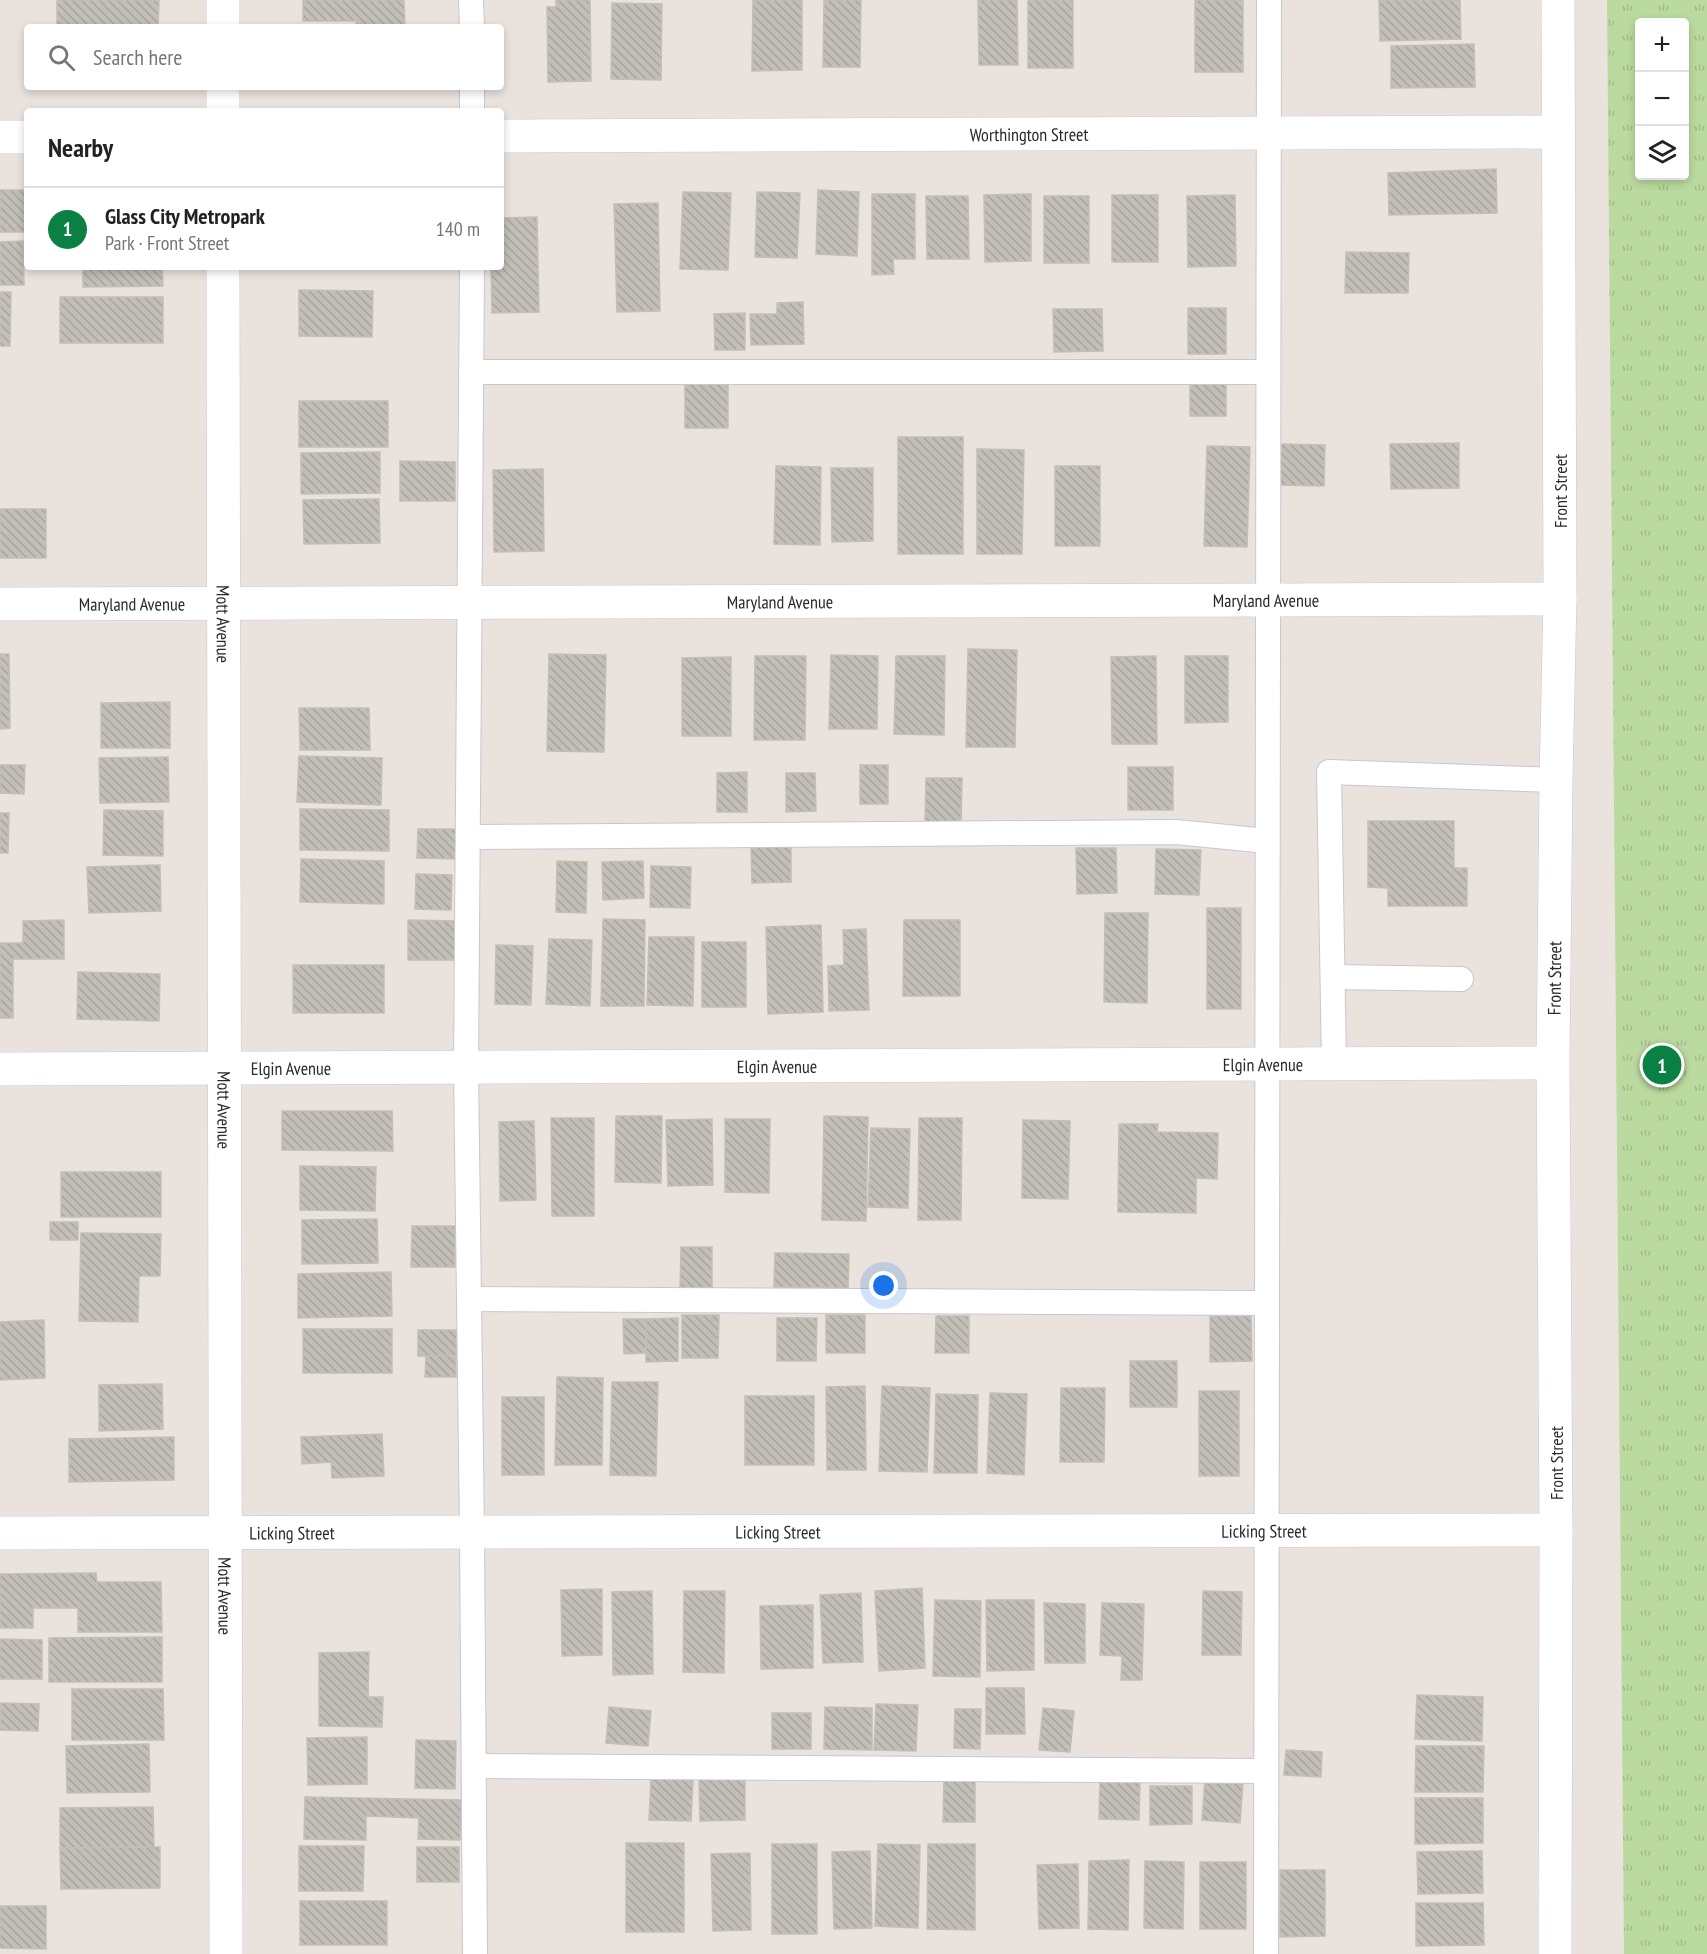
<!DOCTYPE html>
<meta charset="utf-8">
<style>
body{margin:0;font-family:"PT Sans Narrow",sans-serif;background:#f2f2f2;color:#222}
.controls{position:absolute;right:18px;top:18px;display:grid;overflow:hidden;border-radius:6px;box-shadow:0 3px 9px #0003}
.controls button{width:54px;height:54px;display:grid;place-items:center;padding:0;border:0;border-bottom:2px solid #e0e0e0;background:#fff;color:#222;font:30px sans-serif}
.you{position:absolute;left:884px;top:1286px;width:21px;height:21px;margin:-15px;border:4px solid #fff;border-radius:50%;background:#1a73e8;box-shadow:0 0 0 9px #1a73e833}
.badge{display:grid;place-items:center;width:39px;height:39px;border-radius:50%;background:#0b8043;color:#fff;font-size:20px;font-weight:700}
.pin{position:absolute;translate:-50% -50%;border:3px solid #fff;box-shadow:0 2px 6px #0006}
.list{margin:0;padding:0;list-style:none}
h2{display:flex;justify-content:space-between;align-items:center;height:78px;margin:0;padding:0 24px;font-size:26px}
h2 small{font-size:20px;font-weight:400;color:#767676}
.list li{display:grid;grid-template-columns:39px 1fr auto;gap:18px;align-items:center;box-sizing:border-box;height:84px;padding:0 24px;border-top:2px solid #e0e0e0}
.list b{display:block;font-size:22px;white-space:nowrap}
.list p{margin:0;font-size:20px;white-space:nowrap;color:#767676}
.list em{font-size:20px;font-style:normal;color:#767676}
.icon{flex:none;width:33px;height:33px;fill:none;stroke:currentColor;stroke-width:2;stroke-linecap:round;stroke-linejoin:round}
.map{position:relative;flex:none;width:1707px;height:1954px;overflow:hidden}
.search{position:absolute;background:#fff;box-shadow:0 3px 9px #0003;left:24px;top:24px;width:480px;height:66px;display:flex;align-items:center;gap:15px;box-sizing:border-box;padding:0 21px;border-radius:6px;color:#767676;font-size:22px}
.panel{position:absolute;background:#fff;box-shadow:0 3px 9px #0003;left:24px;top:108px;width:480px;height:162px;border-radius:6px}
.map>svg:first-child{display:block}
.park{fill:url(#park-tufts);fill-rule:evenodd}
.building{fill:url(#building-back-hatch);stroke:#c5beb7;stroke-width:1.5}
.lines{fill:none;stroke-linecap:round;stroke-linejoin:round}
.lane-casing{stroke:#c4c9d1;stroke-width:26}
.street-casing{stroke:#c4c9d1;stroke-width:34}
.secondary-casing{stroke:#c4c9d1;stroke-width:34}
.lane{stroke:#fff;stroke-width:24}
.street{stroke:#fff;stroke-width:33}
.secondary{stroke:#fff;stroke-width:33}
.labels{text-anchor:middle;dominant-baseline:central;stroke-width:6;stroke-linejoin:round;paint-order:stroke}
.street-label{font-size:18px;fill:#292929;stroke:#fff}
</style>
<div class="map">
<svg width="1707" height="1954" viewBox="0 0 1707 1954">
<defs>
<pattern id="park-tufts" width="24" height="20" patternUnits="userSpaceOnUse" patternTransform="scale(1.5)"><rect width="24" height="20" fill="#bbda9f"/><path d="M3 7l-1-3M5 7V3M7 7l1-3M15 17l-1-3M17 17v-4M19 17l1-3" fill="none" stroke="#a1bb89"/></pattern>
<pattern id="building-back-hatch" width="6" height="6" patternUnits="userSpaceOnUse" patternTransform="scale(1.5)"><rect width="6" height="6" fill="#c2beb8"/><path d="M-1 5l2 2M0 0l6 6M5-1l2 2" fill="none" stroke="#a7a39e"/></pattern>
</defs>
<rect width="100%" height="100%" fill="#eae2dd"/>
<path class="park" d="M1607,0H1707V1954H1624ZM1640,22H1684V176H1640Z"/>
<g class="building">
<path d="M57,0H159L158,27H57Z"/>
<path d="M303,0H404L405,27H356V21H303Z"/>
<path d="M556,0H590L591,81L548,82L547,7H556Z"/>
<path d="M753,0H802V70L752,71Z"/>
<path d="M824,0H861L860,67H823Z"/>
<path d="M978,0H1017L1018,65H979Z"/>
<rect x="1028" y="0" width="45" height="68"/>
<rect x="1195" y="0" width="48" height="72"/>
<path d="M1379,0H1460L1461,39L1380,41Z"/>
<path d="M612,3L662,4L661,80L611,79Z"/>
<path d="M1474,44L1475,87L1391,88V46Z"/>
<path d="M1496,169L1497,213L1389,215L1388,173Z"/>
<rect x="0" y="190" width="27" height="42"/>
<path d="M818,190L859,192L857,256L816,254Z"/>
<path d="M683,192L731,193L728,270L680,269Z"/>
<path d="M757,192L800,193L797,258L755,257Z"/>
<path d="M872,194H915V259H893L894,274L872,275Z"/>
<path d="M1031,194V261L985,262L984,195Z"/>
<rect x="1112" y="195" width="46" height="67"/>
<path d="M1235,195L1236,266L1188,267L1187,196Z"/>
<path d="M926,196H968L969,259H927Z"/>
<rect x="1044" y="196" width="45" height="67"/>
<path d="M658,203L660,311L617,312L614,204Z"/>
<path d="M537,217L539,312L492,313L491,267H501V218Z"/>
<path d="M23,241L24,285H0V242Z"/>
<path d="M1346,252L1409,253L1408,293H1345Z"/>
<path d="M83,267H162L163,286L83,287Z"/>
<path d="M299,290L373,291L372,337L299,336Z"/>
<path d="M0,292H11L10,346H0Z"/>
<rect x="60" y="297" width="103" height="46"/>
<path d="M803,302L804,344L751,345L750,314H777V303Z"/>
<rect x="1188" y="308" width="38" height="46"/>
<path d="M1053,309H1102L1103,351L1054,352Z"/>
<path d="M745,313V350H715L714,314Z"/>
<rect x="1190" y="379" width="36" height="37"/>
<rect x="685" y="382" width="43" height="46"/>
<rect x="299" y="401" width="89" height="46"/>
<rect x="898" y="437" width="65" height="117"/>
<path d="M1459,443V488L1391,489L1390,444Z"/>
<path d="M1278,444L1325,445L1324,486L1277,485Z"/>
<path d="M1207,446L1250,447L1247,547L1204,546Z"/>
<path d="M977,449L1024,450L1022,554H977Z"/>
<path d="M380,452V493L301,494V453Z"/>
<path d="M400,461L455,462V501H400Z"/>
<path d="M776,466L821,467L820,545L774,544Z"/>
<rect x="1055" y="466" width="45" height="80"/>
<path d="M831,468H873V541L832,542Z"/>
<path d="M543,469L544,551L494,552L493,470Z"/>
<path d="M379,499L380,543L304,544L303,500Z"/>
<rect x="0" y="509" width="46" height="49"/>
<path d="M968,649L1017,650L1015,747H966Z"/>
<path d="M0,654H9L10,728L0,729Z"/>
<path d="M549,654L606,655L604,752L547,751Z"/>
<path d="M831,655L878,656L877,729H829Z"/>
<path d="M755,656H806L805,740H754Z"/>
<path d="M896,656H945L944,735L894,734Z"/>
<path d="M1156,656L1157,744H1112L1111,657Z"/>
<path d="M1185,656H1228V722L1185,723Z"/>
<path d="M731,657V736H682V658Z"/>
<path d="M170,702V748H101V703Z"/>
<path d="M299,708H369L370,750H300Z"/>
<path d="M299,756L382,758L381,805L297,802Z"/>
<path d="M168,757L169,802L100,803L99,758Z"/>
<path d="M0,765H25L24,794L0,793Z"/>
<rect x="860" y="765" width="28" height="39"/>
<rect x="1128" y="767" width="45" height="43"/>
<path d="M747,772V812H717V773Z"/>
<path d="M786,773H815L816,811L786,812Z"/>
<path d="M926,778H962L961,824H925Z"/>
<path d="M300,809L389,810V851L300,850Z"/>
<path d="M104,810L163,811V856L103,855Z"/>
<path d="M0,813H9L8,853H0Z"/>
<path d="M1368,821H1454V868H1467V906H1388V888L1368,887Z"/>
<path d="M418,829H461L460,859L417,858Z"/>
<path d="M791,845V882L752,883L751,846Z"/>
<path d="M1076,848H1116L1117,893L1077,894Z"/>
<path d="M1156,849L1201,850L1199,895L1155,894Z"/>
<path d="M301,859L384,861V904L300,902Z"/>
<path d="M557,861L587,862L586,913L556,912Z"/>
<path d="M643,861L644,898L603,900L602,862Z"/>
<path d="M160,865L161,911L89,913L87,867Z"/>
<path d="M651,866L691,867L690,908L650,907Z"/>
<path d="M416,874L452,875L451,910L415,909Z"/>
<rect x="1207" y="908" width="34" height="101"/>
<path d="M1105,913H1148L1147,1003L1104,1002Z"/>
<path d="M603,919L645,920L644,1006H601Z"/>
<path d="M64,920V959H13V1018H0V943H23V921Z"/>
<path d="M408,920L457,921V960H408Z"/>
<path d="M904,920H960V996H903Z"/>
<path d="M821,925L823,1012L768,1014L766,927Z"/>
<path d="M866,929L869,1010L829,1011L828,966L844,965L843,930Z"/>
<path d="M649,937H694L693,1006L647,1005Z"/>
<path d="M549,939L592,940L590,1006L546,1004Z"/>
<rect x="702" y="942" width="44" height="65"/>
<path d="M496,945L533,946L531,1005L495,1004Z"/>
<rect x="293" y="965" width="91" height="48"/>
<path d="M78,972L160,974L159,1021L77,1019Z"/>
<path d="M282,1111H392L393,1151L282,1150Z"/>
<path d="M616,1116H662L661,1183L615,1182Z"/>
<path d="M824,1116L868,1117L866,1221L822,1220Z"/>
<path d="M551,1118H594V1216H552Z"/>
<path d="M919,1118H962L961,1220H918Z"/>
<path d="M712,1119L713,1185L668,1186L666,1120Z"/>
<path d="M725,1119H770L769,1193L725,1192Z"/>
<path d="M1023,1120L1070,1121L1068,1199L1022,1198Z"/>
<path d="M534,1121L536,1200L500,1201L499,1122Z"/>
<path d="M1119,1124H1158L1157,1132L1218,1133L1217,1179L1196,1178V1213L1118,1212Z"/>
<path d="M871,1128L910,1129L908,1208L868,1207Z"/>
<path d="M300,1166L376,1167L375,1211L300,1210Z"/>
<rect x="61" y="1172" width="100" height="45"/>
<path d="M377,1219L378,1263L302,1264V1220Z"/>
<rect x="50" y="1222" width="28" height="18"/>
<path d="M412,1226H455V1267H411Z"/>
<path d="M81,1233L161,1234L160,1276H139L138,1322L79,1321Z"/>
<path d="M681,1247H712V1289H680Z"/>
<path d="M775,1253L849,1254L848,1288L774,1287Z"/>
<path d="M391,1272L392,1316L298,1318V1274Z"/>
<path d="M682,1315H719L718,1358H682Z"/>
<rect x="826" y="1315" width="39" height="38"/>
<path d="M936,1316H969V1353H935Z"/>
<path d="M1210,1316H1251L1252,1361L1210,1362Z"/>
<path d="M678,1318V1361L646,1362V1319Z"/>
<path d="M777,1318H817L816,1361H777Z"/>
<path d="M623,1319H646V1353L624,1354Z"/>
<path d="M44,1320L45,1378L0,1380V1322Z"/>
<rect x="303" y="1329" width="89" height="44"/>
<path d="M418,1330H457L456,1356H418Z"/>
<path d="M426,1356H456V1377H425Z"/>
<rect x="1130" y="1361" width="47" height="46"/>
<path d="M557,1377L603,1378L602,1465H555Z"/>
<path d="M612,1382H658L656,1476L610,1475Z"/>
<path d="M162,1384L163,1429L99,1431V1385Z"/>
<path d="M865,1386L866,1470H827L826,1387Z"/>
<path d="M882,1386L930,1388L927,1472L879,1471Z"/>
<path d="M1061,1388H1105L1104,1462H1060Z"/>
<rect x="1199" y="1391" width="40" height="85"/>
<path d="M990,1393L1027,1394L1024,1475L987,1473Z"/>
<path d="M936,1394L978,1395L977,1473H934Z"/>
<rect x="745" y="1396" width="69" height="69"/>
<rect x="502" y="1397" width="42" height="78"/>
<path d="M382,1434L384,1476L332,1478L331,1462L302,1464L301,1437Z"/>
<path d="M174,1437V1480L69,1482V1439Z"/>
<path d="M96,1573L97,1582H161L162,1632H78V1608H33V1628H0V1574Z"/>
<path d="M922,1588L925,1668L879,1671L875,1591Z"/>
<path d="M602,1589V1655L562,1656L561,1590Z"/>
<path d="M652,1591L653,1674L613,1675L612,1592Z"/>
<path d="M684,1591H725L724,1673L683,1672Z"/>
<path d="M1203,1591L1242,1592L1241,1655H1202Z"/>
<path d="M861,1593L863,1662L823,1663L820,1595Z"/>
<path d="M935,1600L981,1601L980,1677L933,1676Z"/>
<path d="M986,1600H1034V1670L987,1671Z"/>
<path d="M1044,1603L1085,1604V1663H1045Z"/>
<path d="M1102,1603L1144,1604L1142,1680H1121L1122,1656L1100,1655Z"/>
<path d="M813,1605V1668L761,1669L760,1606Z"/>
<path d="M162,1637V1682H49V1638Z"/>
<path d="M0,1639L42,1640V1679H0Z"/>
<path d="M369,1652L368,1697H383L382,1727L319,1726V1653Z"/>
<path d="M986,1688H1024L1025,1734H986Z"/>
<path d="M72,1689H163L164,1740H72Z"/>
<path d="M1417,1695L1483,1697L1482,1741L1415,1739Z"/>
<path d="M1,1703L39,1704L38,1731L0,1730Z"/>
<path d="M876,1704L918,1705L916,1751L874,1750Z"/>
<path d="M609,1707L651,1711L648,1746L606,1743Z"/>
<path d="M825,1707L872,1708V1750L824,1749Z"/>
<path d="M1043,1708L1074,1711L1070,1752L1039,1750Z"/>
<path d="M955,1709H981L980,1749L954,1748Z"/>
<rect x="772" y="1713" width="39" height="36"/>
<path d="M367,1737V1784L308,1785L307,1738Z"/>
<path d="M416,1740L456,1741L455,1789L415,1788Z"/>
<path d="M149,1744L150,1792L67,1793L66,1746Z"/>
<path d="M1416,1746H1484L1483,1792H1415Z"/>
<path d="M1286,1750L1322,1752L1321,1777L1284,1775Z"/>
<path d="M651,1779L693,1780L691,1821L649,1820Z"/>
<path d="M699,1779H745V1820L700,1821Z"/>
<path d="M1100,1780L1140,1781L1139,1820L1099,1819Z"/>
<path d="M1205,1780L1243,1783L1240,1823L1202,1820Z"/>
<path d="M944,1781H975V1822H943Z"/>
<path d="M1150,1786H1192V1824L1150,1825Z"/>
<path d="M305,1797L461,1800L460,1840L418,1839L419,1818L366,1816V1840L304,1839Z"/>
<path d="M1415,1798H1483V1843L1415,1844Z"/>
<path d="M153,1807L154,1847L60,1848V1808Z"/>
<rect x="626" y="1843" width="58" height="89"/>
<rect x="772" y="1844" width="45" height="90"/>
<path d="M878,1844L920,1845L918,1928L875,1926Z"/>
<path d="M928,1844H975V1930L927,1929Z"/>
<path d="M299,1846H364L363,1891H299Z"/>
<path d="M154,1847H160V1888L61,1889L60,1848Z"/>
<rect x="417" y="1847" width="42" height="35"/>
<path d="M870,1851L872,1928L834,1929L832,1852Z"/>
<path d="M1482,1851L1483,1893L1418,1894L1417,1852Z"/>
<path d="M750,1853L751,1930L713,1931L711,1854Z"/>
<path d="M1129,1860L1128,1930L1088,1929L1089,1861Z"/>
<path d="M1145,1861L1184,1862L1183,1929L1144,1928Z"/>
<rect x="1200" y="1862" width="46" height="67"/>
<path d="M1078,1864L1079,1928L1039,1929L1037,1865Z"/>
<path d="M1280,1870H1325V1936L1280,1937Z"/>
<rect x="300" y="1901" width="87" height="44"/>
<path d="M1416,1903H1483L1484,1945L1416,1946Z"/>
<path d="M0,1906H46V1949L0,1948Z"/>
</g>
<g class="lines">
<g class="lane-casing">
<g id="lane">
<path d="M471,0L472,27"/>
<path d="M472,87V111"/>
<path d="M472,267L466,1068L472,1532L475,1954"/>
<path d="M471,372H1268"/>
<path d="M468,837L1176,832L1267,841"/>
<path d="M1333,977L1461,979"/>
<path d="M1334,1064L1329,772L1556,780"/>
<path d="M469,1299L1267,1303"/>
<path d="M474,1766L1266,1771"/>
<path d="M1266,1954L1269,0"/>
</g>
</g>
<g class="street-casing">
<g id="street">
<path d="M223,0V27"/>
<path d="M223,87V111"/>
<path id="s1" d="M501,136L1558,132"/>
<path d="M0,137H27"/>
<path id="s2" d="M223,267L226,1954"/>
<path id="s3" d="M0,604L1560,599"/>
<path id="s4" d="M0,1069L1553,1063"/>
<path id="s5" d="M0,1533L1556,1530"/>
</g>
</g>
<g class="secondary-casing">
<g id="secondary">
<path id="s6" d="M1555,1954L1556,1530L1553,1063L1556,780L1560,599L1558,0"/>
</g>
</g>
<use href="#lane" class="lane"/>
<use href="#street" class="street"/>
<use href="#secondary" class="secondary"/>
</g>
<g class="labels">
<g class="street-label">
<text stroke="none"><textPath href="#s1" startOffset="528">Worthington Street</textPath></text>
<text transform="translate(1560 491) rotate(-90)">Front Street</text>
<text stroke="none"><textPath href="#s3" startOffset="1266">Maryland Avenue</textPath></text>
<text stroke="none"><textPath href="#s3" startOffset="780">Maryland Avenue</textPath></text>
<text stroke="none"><textPath href="#s3" startOffset="132">Maryland Avenue</textPath></text>
<text stroke="none"><textPath href="#s2" startOffset="357">Mott Avenue</textPath></text>
<text stroke="none"><textPath href="#s6" startOffset="976">Front Street</textPath></text>
<text stroke="none"><textPath href="#s4" startOffset="1263">Elgin Avenue</textPath></text>
<text stroke="none"><textPath href="#s4" startOffset="777">Elgin Avenue</textPath></text>
<text stroke="none"><textPath href="#s4" startOffset="291">Elgin Avenue</textPath></text>
<text stroke="none"><textPath href="#s2" startOffset="843">Mott Avenue</textPath></text>
<text transform="translate(1556 1463) rotate(-90)">Front Street</text>
<text stroke="none"><textPath href="#s5" startOffset="778">Licking Street</textPath></text>
<text stroke="none"><textPath href="#s5" startOffset="1264">Licking Street</textPath></text>
<text stroke="none"><textPath href="#s5" startOffset="292">Licking Street</textPath></text>
<text stroke="none"><textPath href="#s2" startOffset="1329">Mott Avenue</textPath></text>
</g>
</g>
</svg>
<div class="controls">
<button>+</button>
<button>−</button>
<button><svg class="icon" aria-label="layers" viewBox="0 0 24 24"><path d="M12 4l9 5-9 5-9-5zM3 14l9 5 9-5"/></svg></button>
</div>
<div class="you"></div>
<div class="pin badge" style="left:1662px;top:1065px">1</div>
<div class="search"><svg class="icon" aria-label="search" viewBox="0 0 24 24"><circle cx="10" cy="10" r="6"/><path d="M15 15l6 6"/></svg>Search here</div>
<section class="panel">
<h2>Nearby<small></small></h2>
<ul class="list">
<li><span class="badge">1</span><div><b>Glass City Metropark</b><p>Park · Front Street</p></div><em>140 m</em></li>
</ul>
</section>
</div>
